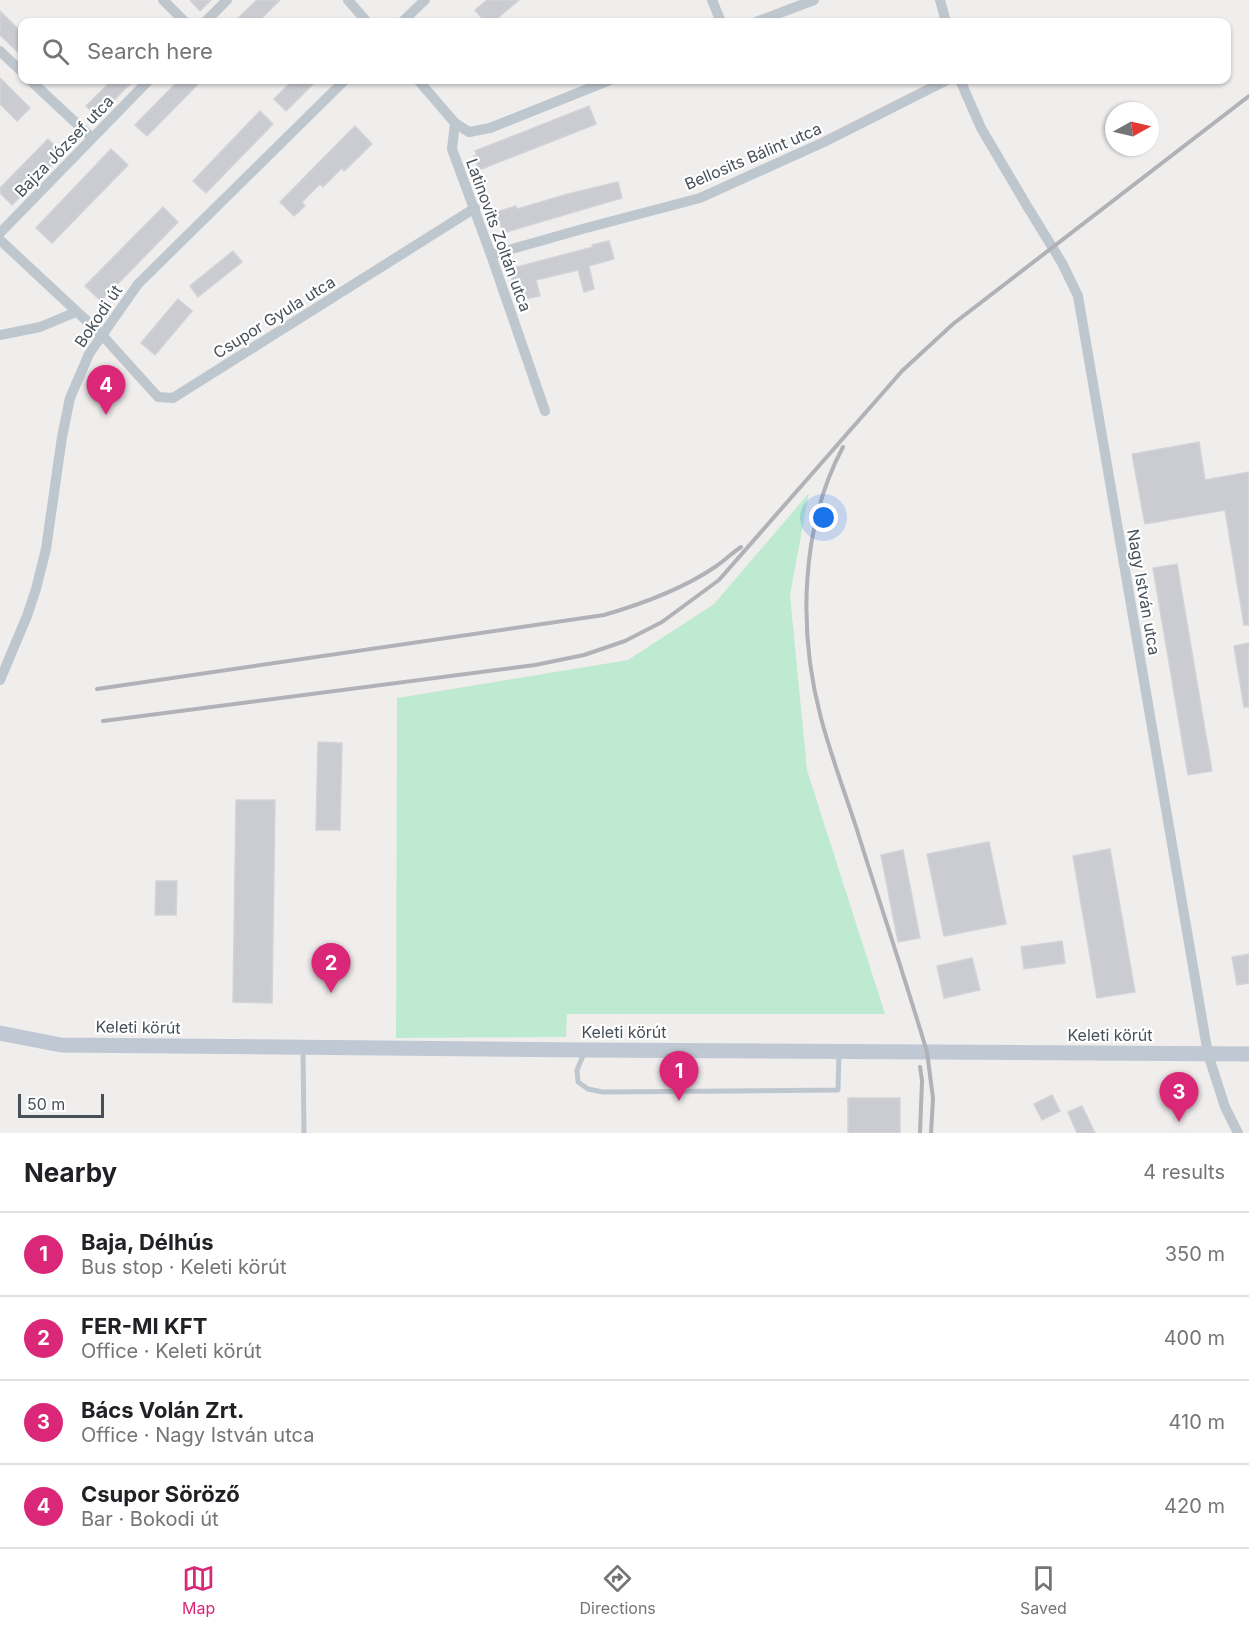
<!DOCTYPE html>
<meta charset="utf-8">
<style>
body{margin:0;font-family:Inter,sans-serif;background:#f2f2f2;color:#202124}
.compass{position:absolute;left:1105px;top:102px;width:54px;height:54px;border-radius:50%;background:#fff;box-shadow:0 2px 4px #0004;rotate:82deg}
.scale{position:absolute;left:18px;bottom:15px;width:86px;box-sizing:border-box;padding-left:6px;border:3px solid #475059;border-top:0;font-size:16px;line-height:21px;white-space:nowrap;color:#475059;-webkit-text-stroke:4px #fff;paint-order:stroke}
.you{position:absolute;left:824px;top:518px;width:21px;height:21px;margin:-15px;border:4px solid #fff;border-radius:50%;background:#1a73e8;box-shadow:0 0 0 9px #1a73e833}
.badge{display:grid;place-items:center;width:39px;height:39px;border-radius:50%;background:#db2777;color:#fff;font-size:20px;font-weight:700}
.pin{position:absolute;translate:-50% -50px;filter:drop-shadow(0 2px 3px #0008)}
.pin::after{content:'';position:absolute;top:32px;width:21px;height:18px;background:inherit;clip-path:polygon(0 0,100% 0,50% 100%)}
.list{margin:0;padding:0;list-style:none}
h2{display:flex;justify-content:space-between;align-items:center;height:78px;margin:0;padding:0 24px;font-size:26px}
h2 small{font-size:20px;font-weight:400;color:#757577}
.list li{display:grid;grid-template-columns:39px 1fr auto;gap:18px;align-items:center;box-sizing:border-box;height:84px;padding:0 24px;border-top:2px solid #e0e0e0}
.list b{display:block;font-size:22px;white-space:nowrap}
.list p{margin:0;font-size:20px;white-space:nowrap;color:#757577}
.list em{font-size:20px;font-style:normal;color:#757577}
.icon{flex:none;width:33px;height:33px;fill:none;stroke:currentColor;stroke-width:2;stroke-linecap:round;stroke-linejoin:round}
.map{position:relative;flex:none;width:1249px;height:1133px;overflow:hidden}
.search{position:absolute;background:#fff;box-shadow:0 2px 4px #0004;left:18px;right:18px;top:18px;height:66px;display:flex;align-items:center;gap:15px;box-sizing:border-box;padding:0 21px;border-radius:12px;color:#757577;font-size:22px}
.sheet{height:414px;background:#fff}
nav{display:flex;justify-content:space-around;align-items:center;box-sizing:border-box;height:84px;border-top:2px solid #e0e0e0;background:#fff;font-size:16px;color:#757577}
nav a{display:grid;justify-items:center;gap:3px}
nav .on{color:#db2777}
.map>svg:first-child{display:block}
.green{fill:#bfead2}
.building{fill:#caccd2;stroke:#d2d3d8;stroke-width:1.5}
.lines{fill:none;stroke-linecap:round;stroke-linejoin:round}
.service{stroke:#bfc7ce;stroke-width:5}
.minor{stroke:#bfc7ce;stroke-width:10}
.secondary{stroke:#bfc8d3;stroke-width:15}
.rail{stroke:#b0b2b7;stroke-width:4}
.labels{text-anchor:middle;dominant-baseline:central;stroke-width:4.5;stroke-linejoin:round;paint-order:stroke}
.street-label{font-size:16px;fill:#475059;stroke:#fff}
</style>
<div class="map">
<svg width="1249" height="1133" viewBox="0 0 1249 1133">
<rect width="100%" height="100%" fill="#f0eded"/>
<path class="green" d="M809,493L790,595L807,770L885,1014H567L566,1037L396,1038L397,698L628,660L714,604Z"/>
<g class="building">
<path d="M190,0H211L200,11Z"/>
<path d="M257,0H280L258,22H234Z"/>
<path d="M487,0H519L493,22H485L475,10Z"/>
<path d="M0,11L22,33V56L0,35Z"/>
<path d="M0,78L30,108L17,121L0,104Z"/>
<path d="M112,80H134L97,117L86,106Z"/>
<path d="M179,80H202L147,136L135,125Z"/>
<path d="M293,80H317L286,111L274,99Z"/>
<path d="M589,106L596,124L479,170L474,156L477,155L475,151Z"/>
<path d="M260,111L273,124L206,193L193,181Z"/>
<path d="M355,126L372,144L344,171L342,168L323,187L320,184L302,202L305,206L294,216L280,202Z"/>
<path d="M48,139L63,154L12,205L0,193V188Z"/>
<path d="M111,149L128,165L52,243L36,228Z"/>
<path d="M618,182L622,198L503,233L497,212L516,206L517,209L568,194Z"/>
<path d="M163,207L178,222L101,301L85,286Z"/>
<path d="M609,241L614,259L589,266L594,289L584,292L578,270L536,280L540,296L525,299L521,285L514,286L509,269L593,247L592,245Z"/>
<path d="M233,251L242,262L198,297L190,286Z"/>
<path d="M178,299L192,311L155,355L141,343Z"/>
<path d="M1199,442L1205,480L1249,472V625H1244L1225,510L1145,524L1132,454Z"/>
<path d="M1177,564L1212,771L1188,775L1153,568Z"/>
<path d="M1249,643V707H1244L1234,646Z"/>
<path d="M318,742L342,743L340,830H316Z"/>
<path d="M236,800H275L272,1003L233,1002Z"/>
<path d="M989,842L1006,924L944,936L927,854Z"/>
<path d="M1110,849L1135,992L1097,998L1073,856Z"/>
<path d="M903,850L920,938L898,942L881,855Z"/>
<path d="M156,881H177L176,915H155Z"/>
<path d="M1062,941L1065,963L1024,969L1021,947Z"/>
<path d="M1249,954V983L1237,985L1232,957Z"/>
<path d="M972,958L980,990L944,998L937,966Z"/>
<path d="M1052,1095L1060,1111L1042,1120L1034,1104Z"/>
<rect x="848" y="1098" width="52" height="35"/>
<path d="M1082,1106L1095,1133H1077L1068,1112Z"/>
</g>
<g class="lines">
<g class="service">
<path d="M303,1048L304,1133"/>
<path d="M585,1051L577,1070L578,1082L588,1089L603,1092L838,1090L839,1053"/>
</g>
<g class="minor">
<path d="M163,0L185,22"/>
<path d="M348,0L367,22"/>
<path d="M712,0L721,22"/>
<path d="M940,0L946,22"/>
<path d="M205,22L227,0"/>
<path d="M402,22L425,0"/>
<path d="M756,22L814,0"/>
<path d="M0,51L22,72"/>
<path d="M30,80L92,138"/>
<path d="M418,80L455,123L452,149L491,255L545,411"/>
<path d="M960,80L981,128L1027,206L1062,263L1078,296L1208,1054L1225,1107L1238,1133"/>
<path d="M455,123L469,132L490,128L610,80"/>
<path d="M0,233L149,80"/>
<path d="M0,240L102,335L158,397L173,398L475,208"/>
<path d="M491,255L586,228L700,198L824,142L947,80"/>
<path d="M0,335L40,327L76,312"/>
<path d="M0,680L27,616L36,589L46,549L62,437L70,398L89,354L138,284L345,80"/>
</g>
<path class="secondary" d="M0,1033L61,1045L586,1050L1249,1054"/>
<g class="rail">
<path d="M843,447C800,527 798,632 821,718C831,756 845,793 857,830C880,904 905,978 927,1052L933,1098L931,1133"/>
<path d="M97,689L604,615C642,604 681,590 715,567C724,561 732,553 741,547"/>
<path d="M103,721L535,665L584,655L625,641L662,622L719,580L902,371L953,324L1249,96"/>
<path d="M920,1133L922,1080L920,1067"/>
</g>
</g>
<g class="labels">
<g class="street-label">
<text transform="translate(64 146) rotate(-46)">Bajza József utca</text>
<text transform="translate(753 156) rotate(-23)">Bellosits Bálint utca</text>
<text transform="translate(499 235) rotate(70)">Latinovits Zoltán utca</text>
<text transform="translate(98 316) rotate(-56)">Bokodi út</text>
<text transform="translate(274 317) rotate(-32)">Csupor Gyula utca</text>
<text transform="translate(1144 592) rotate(80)">Nagy István utca</text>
<text transform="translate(138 1027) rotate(1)">Keleti körút</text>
<text x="624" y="1032">Keleti körút</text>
<text x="1110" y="1035">Keleti körút</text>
</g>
</g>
</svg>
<svg class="compass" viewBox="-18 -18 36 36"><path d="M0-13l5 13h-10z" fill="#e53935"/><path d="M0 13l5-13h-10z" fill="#757577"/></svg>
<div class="scale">50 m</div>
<div class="you"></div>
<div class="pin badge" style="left:679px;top:1101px">1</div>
<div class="pin badge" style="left:331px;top:993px">2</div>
<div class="pin badge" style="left:1179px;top:1122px">3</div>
<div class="pin badge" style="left:106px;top:415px">4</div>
<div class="search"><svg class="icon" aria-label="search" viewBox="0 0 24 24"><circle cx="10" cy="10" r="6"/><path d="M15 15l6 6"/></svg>Search here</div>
</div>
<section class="sheet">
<h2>Nearby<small>4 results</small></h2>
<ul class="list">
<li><span class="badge">1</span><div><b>Baja, Délhús</b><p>Bus stop · Keleti körút</p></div><em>350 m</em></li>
<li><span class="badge">2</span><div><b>FER-MI KFT</b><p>Office · Keleti körút</p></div><em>400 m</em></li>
<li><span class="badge">3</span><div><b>Bács Volán Zrt.</b><p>Office · Nagy István utca</p></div><em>410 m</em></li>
<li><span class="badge">4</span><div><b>Csupor Söröző</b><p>Bar · Bokodi út</p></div><em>420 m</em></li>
</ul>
</section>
<nav>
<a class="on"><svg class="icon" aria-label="map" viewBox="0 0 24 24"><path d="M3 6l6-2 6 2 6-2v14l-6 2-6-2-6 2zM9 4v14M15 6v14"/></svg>Map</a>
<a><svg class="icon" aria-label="directions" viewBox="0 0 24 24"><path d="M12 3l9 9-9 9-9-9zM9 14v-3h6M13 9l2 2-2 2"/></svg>Directions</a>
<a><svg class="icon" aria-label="saved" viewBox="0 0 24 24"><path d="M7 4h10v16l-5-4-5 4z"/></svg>Saved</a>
</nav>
